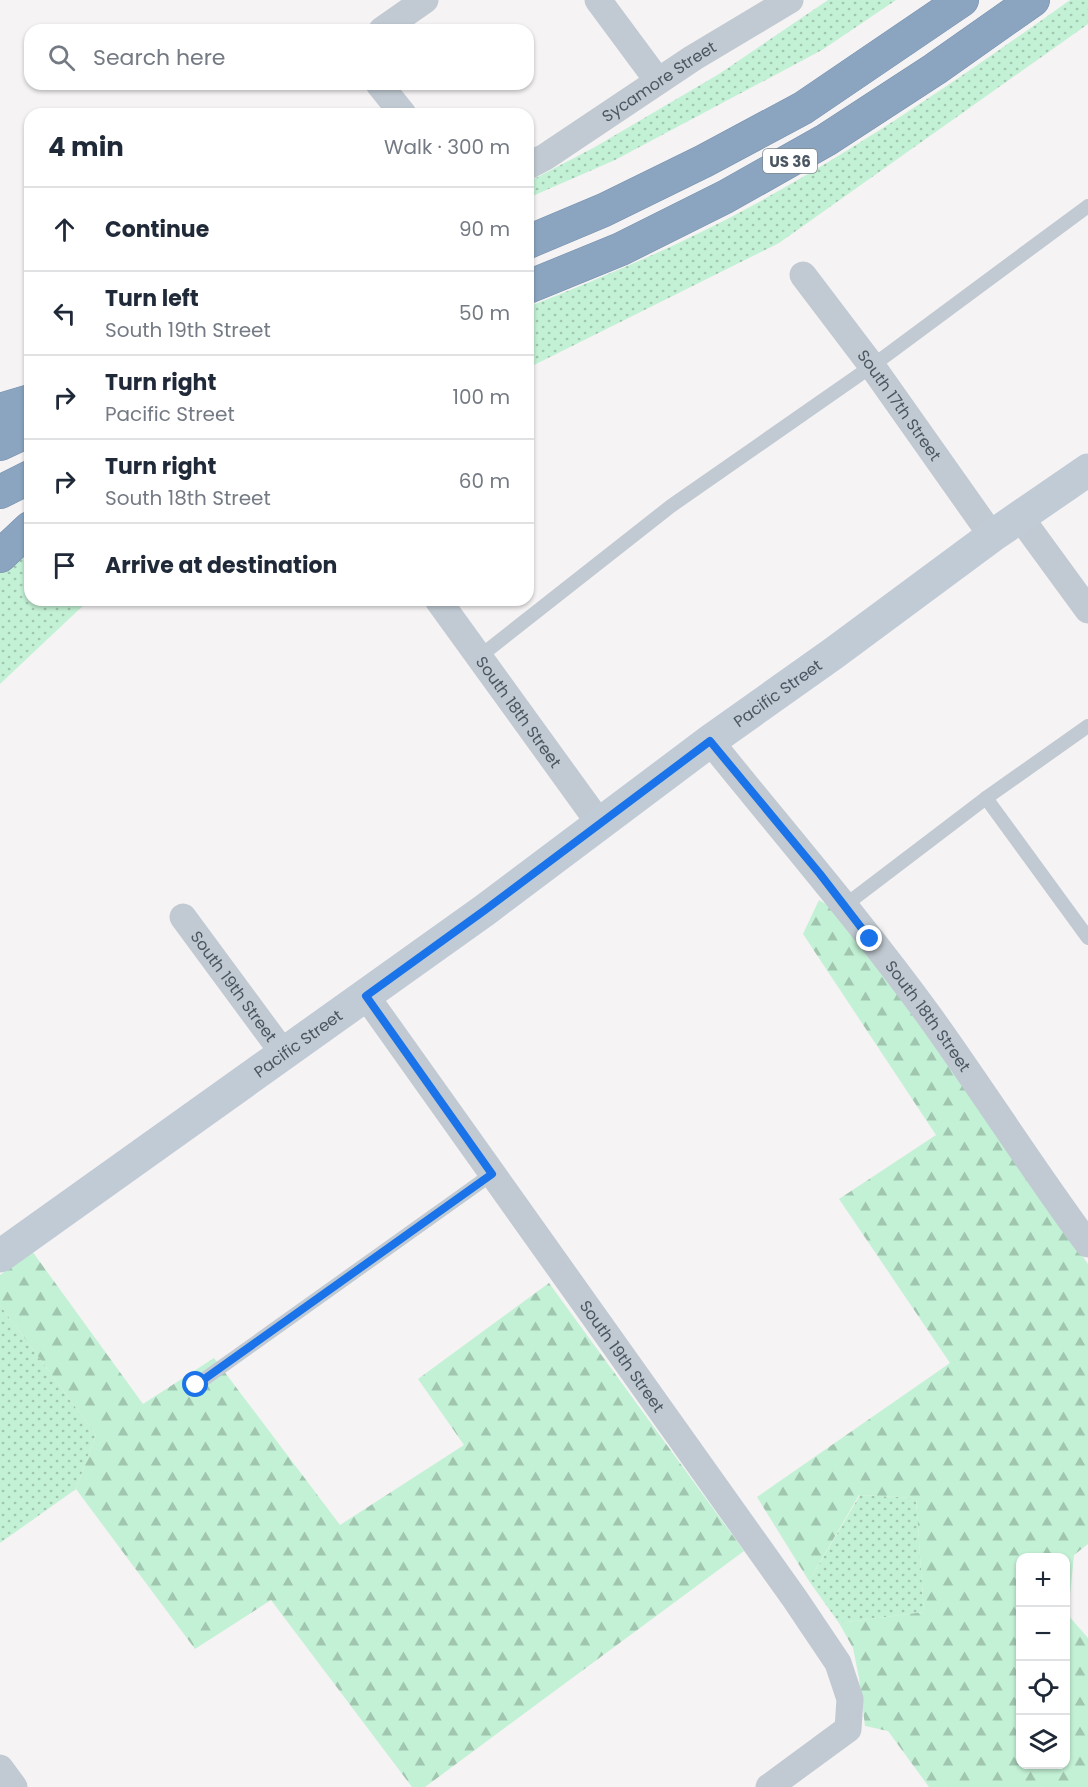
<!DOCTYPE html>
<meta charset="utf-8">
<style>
body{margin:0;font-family:Poppins,sans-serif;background:#f6f6f7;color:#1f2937}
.controls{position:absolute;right:18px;bottom:18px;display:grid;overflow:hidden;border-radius:12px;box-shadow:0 2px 4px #0004}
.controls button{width:54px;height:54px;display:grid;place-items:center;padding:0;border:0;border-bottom:2px solid #e0e1e3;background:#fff;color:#1f2937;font:30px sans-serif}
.stop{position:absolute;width:18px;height:18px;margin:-14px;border:4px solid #1a73e8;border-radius:50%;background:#fff}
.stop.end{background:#1a73e8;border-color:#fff;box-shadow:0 2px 6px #0008}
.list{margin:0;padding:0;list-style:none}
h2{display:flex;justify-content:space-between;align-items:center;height:78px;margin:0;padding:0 24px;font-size:26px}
h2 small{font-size:20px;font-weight:400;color:#747a83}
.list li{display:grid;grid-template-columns:39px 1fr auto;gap:18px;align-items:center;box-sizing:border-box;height:84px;padding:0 24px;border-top:2px solid #e0e1e3}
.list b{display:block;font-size:22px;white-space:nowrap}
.list p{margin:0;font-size:20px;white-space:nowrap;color:#747a83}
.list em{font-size:20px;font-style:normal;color:#747a83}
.icon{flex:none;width:33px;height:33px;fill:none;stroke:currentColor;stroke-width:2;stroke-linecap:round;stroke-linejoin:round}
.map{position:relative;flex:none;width:1088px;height:1787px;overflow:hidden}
.search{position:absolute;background:#fff;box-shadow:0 2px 4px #0004;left:24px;top:24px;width:510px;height:66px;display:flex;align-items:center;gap:15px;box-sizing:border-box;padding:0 21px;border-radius:18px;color:#747a83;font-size:22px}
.panel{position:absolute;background:#fff;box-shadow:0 2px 4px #0004;left:24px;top:108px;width:510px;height:498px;border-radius:18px}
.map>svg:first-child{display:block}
.grass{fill:url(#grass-dots)}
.forest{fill:url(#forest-firs);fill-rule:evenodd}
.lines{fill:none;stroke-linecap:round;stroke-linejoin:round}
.highway-casing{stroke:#7690ad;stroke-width:34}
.lane{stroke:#c1cad2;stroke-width:14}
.street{stroke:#c1cad2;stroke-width:27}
.secondary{stroke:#c1cbd6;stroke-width:33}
.highway{stroke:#8ba5c1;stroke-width:33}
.route{stroke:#1a73e8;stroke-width:8}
.labels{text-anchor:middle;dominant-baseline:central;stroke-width:6;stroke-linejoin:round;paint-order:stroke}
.shield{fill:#fff;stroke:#808990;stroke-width:1.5}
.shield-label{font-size:15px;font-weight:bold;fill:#4a5661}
.street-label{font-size:16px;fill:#4a5661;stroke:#fff}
</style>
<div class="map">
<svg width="1088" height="1787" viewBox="0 0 1088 1787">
<defs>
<pattern id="grass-dots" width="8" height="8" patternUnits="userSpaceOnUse" patternTransform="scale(1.5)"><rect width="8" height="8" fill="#c3f1d5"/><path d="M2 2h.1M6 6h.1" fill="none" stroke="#a0c6b0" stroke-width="1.8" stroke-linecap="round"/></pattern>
<pattern id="forest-firs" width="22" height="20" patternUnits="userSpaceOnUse" patternTransform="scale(1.5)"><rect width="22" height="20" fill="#c3f1d5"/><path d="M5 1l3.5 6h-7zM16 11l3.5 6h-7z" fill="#a0c6b0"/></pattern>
</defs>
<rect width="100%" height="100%" fill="#f5f3f3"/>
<g class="grass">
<path d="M828,0H896L822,50L615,160L528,198V182L595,147L719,74Z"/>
<path d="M1070,0H1088V24L779,243L528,368V307C603,277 678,246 748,208C861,147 966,74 1070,0Z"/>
<path d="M30,542V600H89L0,684V573Z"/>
<path d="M0,1305L96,1435L76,1489L0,1543Z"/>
<path d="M860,1495L916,1498L924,1612L839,1623L809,1581Z"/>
</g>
<g class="forest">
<path d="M819,900L849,918L1088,1264V1544L1074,1555L1068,1615L1088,1638V1787H929L888,1731L865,1726L859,1678L853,1648L839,1623L924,1612L916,1498L859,1495L809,1581L757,1497L950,1363L839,1199L936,1135L803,934ZM1020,1558H1066V1764H1020Z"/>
<path d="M32,1251L143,1404L214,1358L340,1525L464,1445L418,1379L549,1283L744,1551L425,1787H412L271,1600L195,1649L76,1489L96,1435L0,1305V1275Z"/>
</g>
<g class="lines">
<g class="highway-casing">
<g id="highway">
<path d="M528,242L604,210L704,161L803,108L962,0"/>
<path d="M528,287L621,249L725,197L826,140L935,69L1033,0"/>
<path d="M0,410L30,401"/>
<path d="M0,444L30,430"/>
<path d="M0,492L30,477"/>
<path d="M0,556L30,528"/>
</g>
</g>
<g class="lane">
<path d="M479,657L671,506L872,366L1088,206"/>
<path d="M986,798L1088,938"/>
<path d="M844,906L986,798L1088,726"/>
<path d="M196,1385L492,1174"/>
</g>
<g class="street">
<path d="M598,0L658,81"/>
<path d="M382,30L425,0"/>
<path d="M379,84L403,114"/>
<path id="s1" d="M528,166L545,157L693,58L790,0"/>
<path id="s2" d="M803,275L872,366L992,536"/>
<path d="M1020,517L1088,610"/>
<path id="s3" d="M438,600L600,824"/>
<path id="s4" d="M710,741C784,833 861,922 930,1017C984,1092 1033,1170 1088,1244"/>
<path id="s5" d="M183,917L284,1054"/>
<path id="s6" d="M366,996L795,1599L838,1663L850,1699L848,1729L769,1787"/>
<path d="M0,1768L14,1787"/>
</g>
<path class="secondary" id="s7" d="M0,1256L485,910L710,741L834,653L992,536L1088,470"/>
<use href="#highway" class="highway"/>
</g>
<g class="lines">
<path class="route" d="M196,1385L492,1174L366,996L485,910L710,741L820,874L870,939"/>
</g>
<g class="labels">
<rect class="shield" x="763" y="149" width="54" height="24" rx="4.5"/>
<g class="shield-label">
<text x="790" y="161">US 36</text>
</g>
<g class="street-label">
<text stroke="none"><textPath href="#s1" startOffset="156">Sycamore Street</textPath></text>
<text stroke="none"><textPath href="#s2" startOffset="162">South 17th Street</textPath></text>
<text stroke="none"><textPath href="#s7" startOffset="960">Pacific Street</textPath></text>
<text stroke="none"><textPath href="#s3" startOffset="138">South 18th Street</textPath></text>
<text stroke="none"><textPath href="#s5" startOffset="86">South 19th Street</textPath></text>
<text stroke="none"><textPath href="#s4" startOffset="351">South 18th Street</textPath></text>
<text stroke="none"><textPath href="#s7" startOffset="366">Pacific Street</textPath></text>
<text stroke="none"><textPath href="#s6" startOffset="442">South 19th Street</textPath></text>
</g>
</g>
</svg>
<div class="controls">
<button>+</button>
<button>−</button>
<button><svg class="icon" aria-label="locate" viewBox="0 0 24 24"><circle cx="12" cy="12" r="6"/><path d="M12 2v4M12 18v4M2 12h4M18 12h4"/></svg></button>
<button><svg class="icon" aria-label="layers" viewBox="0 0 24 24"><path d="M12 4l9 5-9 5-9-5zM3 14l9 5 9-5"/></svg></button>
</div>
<div class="stop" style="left:196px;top:1385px"></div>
<div class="stop end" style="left:870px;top:939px"></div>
<div class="search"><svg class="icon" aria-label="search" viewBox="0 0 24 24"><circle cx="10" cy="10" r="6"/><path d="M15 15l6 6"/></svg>Search here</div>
<section class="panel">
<h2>4 min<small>Walk · 300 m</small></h2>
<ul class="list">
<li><svg class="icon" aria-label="ahead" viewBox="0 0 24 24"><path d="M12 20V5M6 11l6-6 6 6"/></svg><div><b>Continue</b></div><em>90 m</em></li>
<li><svg class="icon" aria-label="left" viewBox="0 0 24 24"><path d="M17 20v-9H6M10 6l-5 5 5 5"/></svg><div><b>Turn left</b><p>South 19th Street</p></div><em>50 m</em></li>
<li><svg class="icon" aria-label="right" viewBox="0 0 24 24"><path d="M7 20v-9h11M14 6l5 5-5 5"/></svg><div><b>Turn right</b><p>Pacific Street</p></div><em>100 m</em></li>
<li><svg class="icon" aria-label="right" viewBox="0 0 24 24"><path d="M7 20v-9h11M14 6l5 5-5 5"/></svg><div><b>Turn right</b><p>South 18th Street</p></div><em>60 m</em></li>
<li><svg class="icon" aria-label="arrive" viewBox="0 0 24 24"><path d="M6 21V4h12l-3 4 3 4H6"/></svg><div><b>Arrive at destination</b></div></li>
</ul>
</section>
</div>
